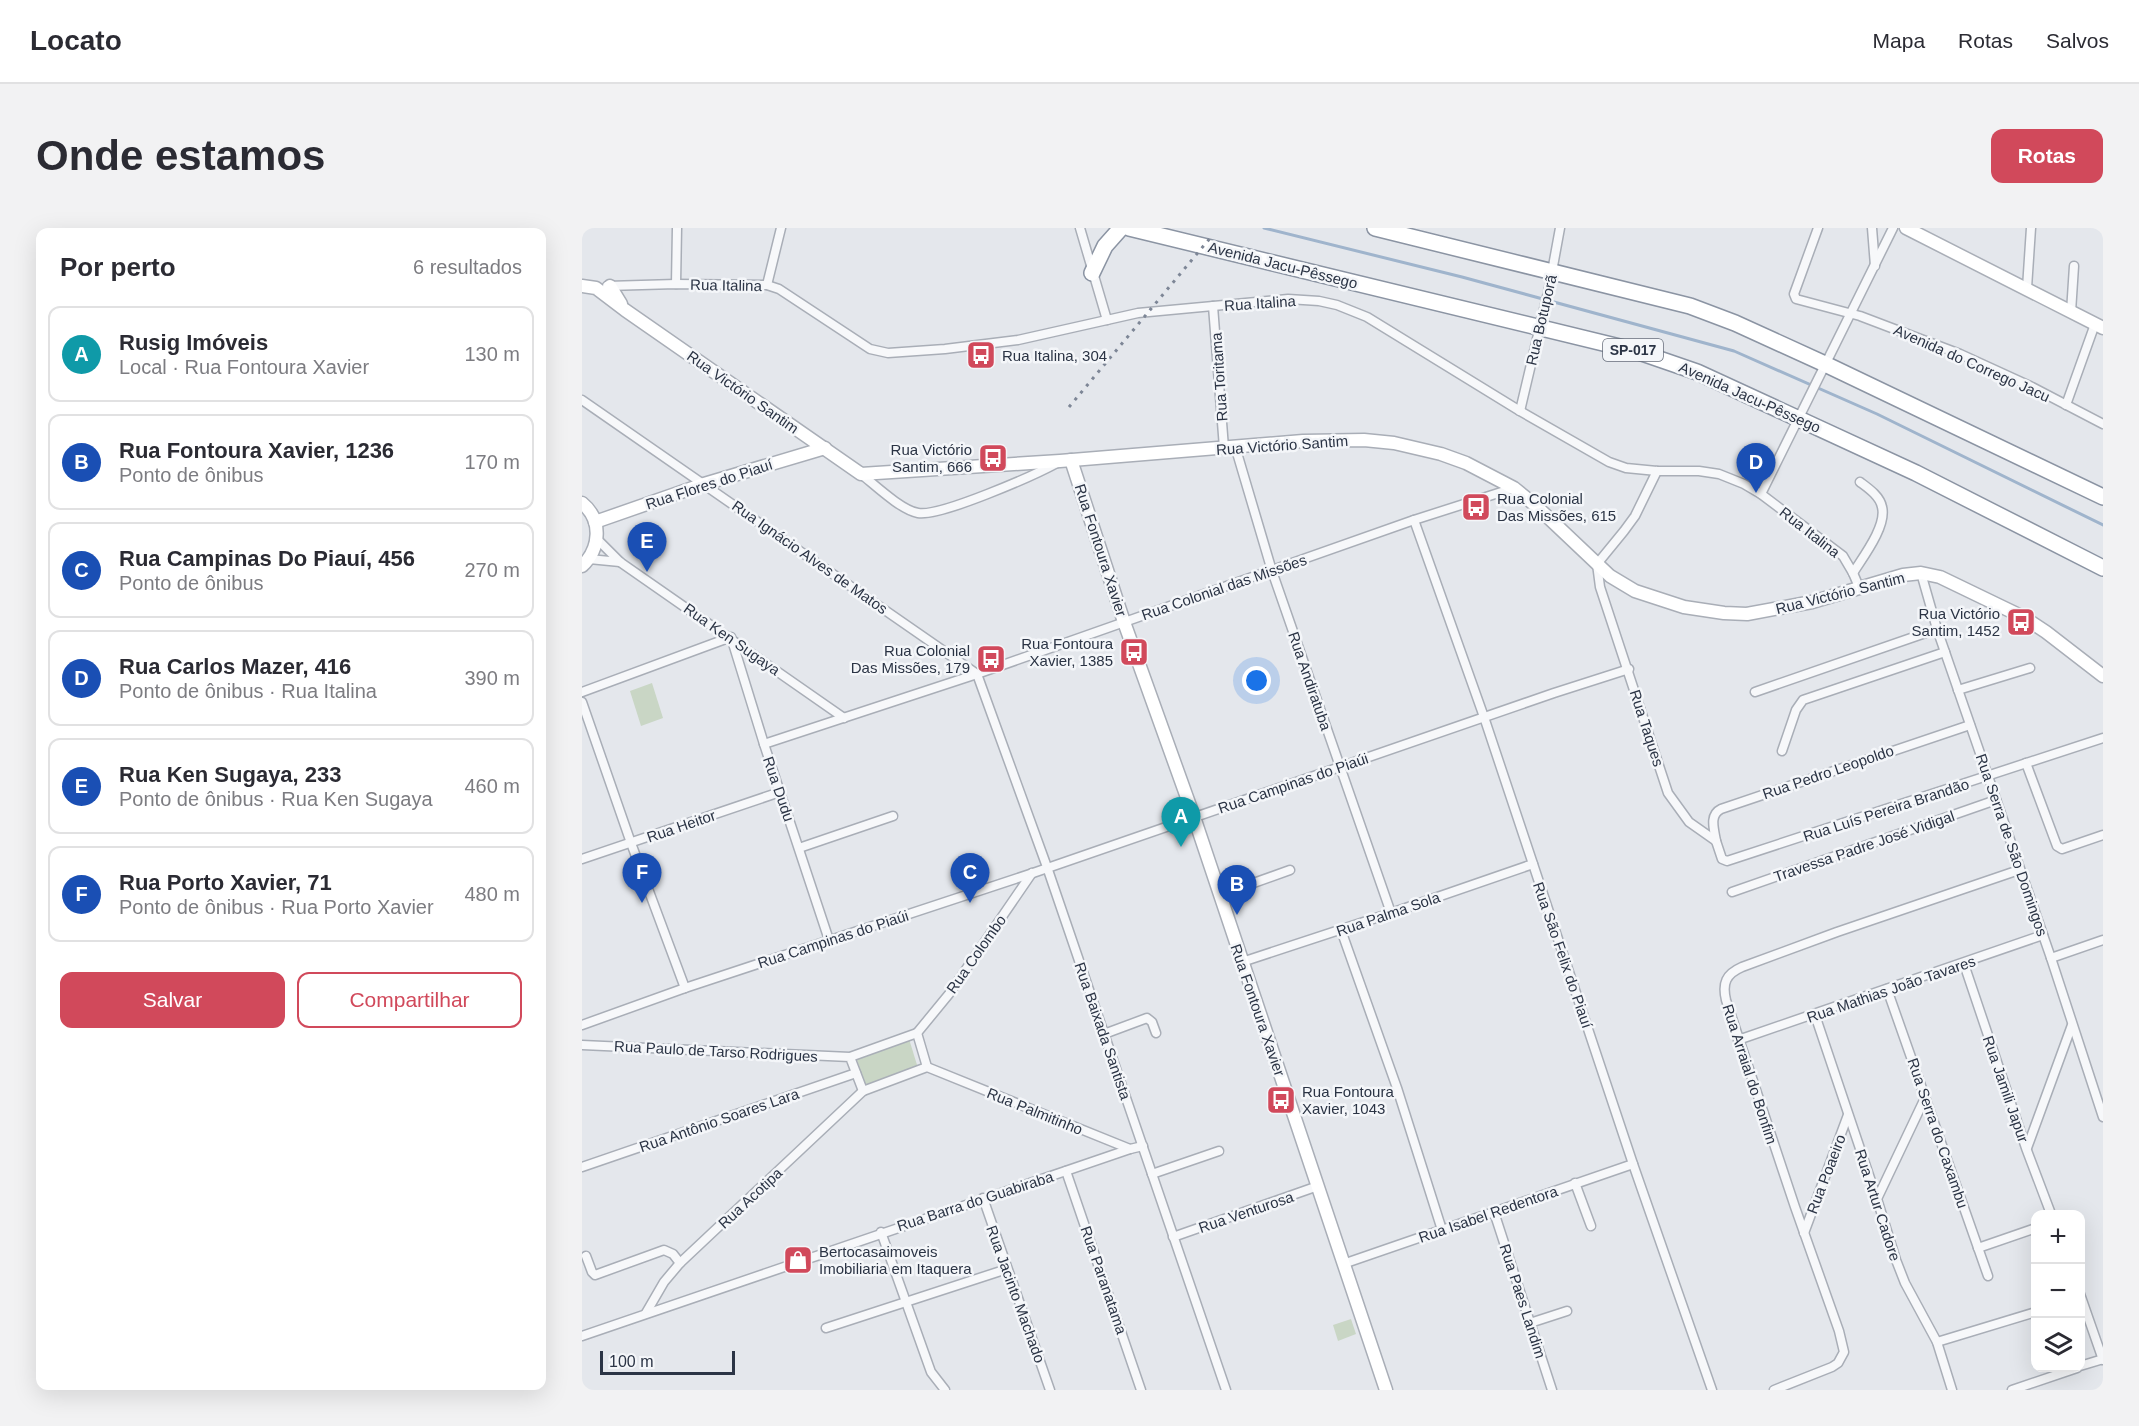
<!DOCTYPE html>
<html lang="pt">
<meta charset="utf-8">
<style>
body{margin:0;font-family:Arial,sans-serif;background:#f2f2f3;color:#2b2b33}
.controls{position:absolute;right:18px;bottom:18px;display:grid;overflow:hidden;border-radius:12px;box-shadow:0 6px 24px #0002}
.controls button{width:54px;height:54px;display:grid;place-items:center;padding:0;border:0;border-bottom:2px solid #e1e1e2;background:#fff;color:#2b2b33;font:30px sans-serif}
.scale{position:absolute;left:18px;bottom:15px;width:135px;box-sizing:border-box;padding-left:6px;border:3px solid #2b3445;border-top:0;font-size:16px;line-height:21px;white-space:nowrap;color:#2b3445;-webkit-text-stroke:4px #f4f6f9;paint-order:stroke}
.you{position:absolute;left:675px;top:453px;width:21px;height:21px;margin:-15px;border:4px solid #fff;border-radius:50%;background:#1a73e8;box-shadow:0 0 0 9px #1a73e833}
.badge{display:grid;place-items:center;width:39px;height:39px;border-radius:50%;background:#d1495b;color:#fff;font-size:20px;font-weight:700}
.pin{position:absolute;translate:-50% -50px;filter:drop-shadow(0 2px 3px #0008)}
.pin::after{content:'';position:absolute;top:32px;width:21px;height:18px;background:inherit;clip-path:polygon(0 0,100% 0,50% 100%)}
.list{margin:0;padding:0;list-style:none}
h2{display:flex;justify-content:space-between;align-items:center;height:78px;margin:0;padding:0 24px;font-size:26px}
h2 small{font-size:20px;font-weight:400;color:#7c7c81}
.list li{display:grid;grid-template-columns:39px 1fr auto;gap:18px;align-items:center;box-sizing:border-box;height:96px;margin:0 12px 12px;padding:0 12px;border:2px solid #e1e1e2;border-radius:12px}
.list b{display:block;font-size:22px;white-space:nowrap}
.list p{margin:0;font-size:20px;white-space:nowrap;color:#7c7c81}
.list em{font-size:20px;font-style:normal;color:#7c7c81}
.actions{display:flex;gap:12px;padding:18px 24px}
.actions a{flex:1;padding:14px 0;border:2px solid #d1495b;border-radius:12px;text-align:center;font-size:21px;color:#d1495b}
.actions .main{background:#d1495b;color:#fff}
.icon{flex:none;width:33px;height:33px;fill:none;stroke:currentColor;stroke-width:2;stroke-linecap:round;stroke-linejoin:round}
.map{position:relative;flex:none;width:1521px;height:1162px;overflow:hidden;border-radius:12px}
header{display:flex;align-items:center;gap:36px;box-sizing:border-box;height:84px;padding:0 30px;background:#fff;border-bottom:2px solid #e1e1e2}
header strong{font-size:28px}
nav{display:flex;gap:33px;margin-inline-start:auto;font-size:21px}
.intro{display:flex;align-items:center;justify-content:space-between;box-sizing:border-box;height:144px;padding:0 36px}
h1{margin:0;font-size:42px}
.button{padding:15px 27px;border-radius:12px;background:#d1495b;color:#fff;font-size:21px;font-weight:700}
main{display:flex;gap:36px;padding:0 36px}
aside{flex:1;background:#fff;border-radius:12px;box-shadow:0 6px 24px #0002}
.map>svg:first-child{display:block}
.green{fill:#c9d6c5}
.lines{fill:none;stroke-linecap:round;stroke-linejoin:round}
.stream{stroke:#9fb4cc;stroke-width:3}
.street-casing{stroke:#a9aeb7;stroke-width:11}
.secondary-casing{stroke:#a9aeb7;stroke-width:15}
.highway-casing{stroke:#8b94a3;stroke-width:18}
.street{stroke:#f7f8fa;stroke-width:8}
.secondary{stroke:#fff;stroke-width:12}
.highway{stroke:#fff;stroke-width:15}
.rail{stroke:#7d8696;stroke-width:3;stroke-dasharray:3 6;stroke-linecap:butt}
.labels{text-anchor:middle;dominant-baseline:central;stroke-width:5;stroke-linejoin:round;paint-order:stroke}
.shield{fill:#f4f6f9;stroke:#676e7b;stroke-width:1.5}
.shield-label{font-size:14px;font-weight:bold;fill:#2b3445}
.street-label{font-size:15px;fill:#2b3445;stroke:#f4f6f9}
.poi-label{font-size:15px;fill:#2b3445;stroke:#f4f6f9;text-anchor:start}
</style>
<header>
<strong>Locato</strong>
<nav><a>Mapa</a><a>Rotas</a><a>Salvos</a></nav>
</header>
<div class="intro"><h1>Onde estamos</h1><a class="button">Rotas</a></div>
<main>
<aside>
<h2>Por perto<small>6 resultados</small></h2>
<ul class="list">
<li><span class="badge" style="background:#0f9aa8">A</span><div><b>Rusig Imóveis</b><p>Local · Rua Fontoura Xavier</p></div><em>130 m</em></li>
<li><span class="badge" style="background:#1a4fb4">B</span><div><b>Rua Fontoura Xavier, 1236</b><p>Ponto de ônibus</p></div><em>170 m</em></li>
<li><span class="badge" style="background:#1a4fb4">C</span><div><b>Rua Campinas Do Piauí, 456</b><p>Ponto de ônibus</p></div><em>270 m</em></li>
<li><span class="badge" style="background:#1a4fb4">D</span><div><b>Rua Carlos Mazer, 416</b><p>Ponto de ônibus · Rua Italina</p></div><em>390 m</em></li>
<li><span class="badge" style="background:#1a4fb4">E</span><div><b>Rua Ken Sugaya, 233</b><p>Ponto de ônibus · Rua Ken Sugaya</p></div><em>460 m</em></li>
<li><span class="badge" style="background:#1a4fb4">F</span><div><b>Rua Porto Xavier, 71</b><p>Ponto de ônibus · Rua Porto Xavier</p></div><em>480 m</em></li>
</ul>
<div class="actions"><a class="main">Salvar</a><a>Compartilhar</a></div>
</aside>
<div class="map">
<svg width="1521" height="1162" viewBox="0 0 1521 1162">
<rect width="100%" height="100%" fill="#e4e7ec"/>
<g class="green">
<path d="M70,455L81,490L59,498L48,463Z"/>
<path d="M327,811L336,840L283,858L274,829Z"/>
<path d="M769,1091L774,1106L756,1113L751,1097Z"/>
</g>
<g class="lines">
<path class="stream" d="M682,0L880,49L1152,123L1295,186L1521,297"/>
<g class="street-casing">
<g id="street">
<path d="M498,0L525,92"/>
<path d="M1236,0L1212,66L1214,71L1278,88L1378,126L1450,159L1521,196"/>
<path d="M1290,0L1293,38"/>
<path d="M94,56L95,0"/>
<path d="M185,57L199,0"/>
<path d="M25,58L94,56L185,57L197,61L288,121L306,125L363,121L436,112L556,85L706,71L737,73L755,77L785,89L938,183L1027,234L1044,240L1075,243H1117L1137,246L1162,256L1179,266L1261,328L1271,345L1277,359"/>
<path d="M1445,60L1449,0"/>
<path d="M631,78L642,220"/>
<path d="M1489,84L1492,38"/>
<path d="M0,172L395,446L465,639L644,1162"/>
<path d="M1484,177L1513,96"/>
<path d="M938,183L967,60L978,0"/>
<path d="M653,218L690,343L809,685"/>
<path d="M1075,243L1053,288L1042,303L1015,336L1018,359L1086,565L1107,594L1134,613L1140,631L1145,633L1521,510"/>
<path d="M279,246C293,257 319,282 336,285C358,289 453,247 475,235"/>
<path d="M1179,266L1311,0"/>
<path d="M832,292L902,489L1051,936L1130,1162"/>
<path d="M15,311L38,334L262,490"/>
<path d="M7,331L38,334"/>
<path d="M1271,345C1281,329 1305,298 1300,279C1298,268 1286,260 1278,254"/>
<path d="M1339,345L1355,401L1469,730L1521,889"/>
<path d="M1376,462L1448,440"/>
<path d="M0,464L149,409L182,516L247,712"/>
<path d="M1173,464L1355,401"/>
<path d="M0,474L49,615L103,760"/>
<path d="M182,516L395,446L832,292L932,260"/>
<path d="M1200,523L1214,482L1221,472L1363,424"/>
<path d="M1444,535L1475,618L1480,621L1521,607"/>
<path d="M1134,613C1132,601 1127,587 1139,581L1388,497"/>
<path d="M217,620L311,588"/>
<path d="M0,631L198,564"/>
<path d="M1150,664L1414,572"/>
<path d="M638,667L708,642"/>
<path d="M759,702L815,860L860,1002"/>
<path d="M1469,730L1521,712"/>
<path d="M660,734L809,685L951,636"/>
<path d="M1382,736L1444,920L1469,986"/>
<path d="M1305,761L1406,1048"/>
<path d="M1233,787L1295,971L1314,1032L1323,1055L1355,1114L1370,1162"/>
<path d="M0,797L103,760L451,645L972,465L1047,441"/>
<path d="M335,805L367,766L450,645"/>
<path d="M522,806L565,790L570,794L574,805"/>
<path d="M1156,812L1461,707"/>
<path d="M0,817L268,829L335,805L345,839L281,863L268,829"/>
<path d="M345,839L548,921L561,918"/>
<path d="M1445,920L1490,797"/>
<path d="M0,939L274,845"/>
<path d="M484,943L559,1162"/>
<path d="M570,946L637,923"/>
<path d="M993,955L1009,998"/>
<path d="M401,970L468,1162"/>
<path d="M1295,971L1343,870"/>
<path d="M912,984L970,1162"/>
<path d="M299,1004L349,1144L363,1162"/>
<path d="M1222,1005L1266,887"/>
<path d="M591,1009L736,958"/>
<path d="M1396,1020L1454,1000"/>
<path d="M4,1028L10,1044L13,1047L82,1022L91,1026L98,1035"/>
<path d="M761,1036L1051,936"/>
<path d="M1498,1066L1521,1132"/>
<path d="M64,1085L82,1054L98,1035L281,863"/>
<path d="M948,1095L985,1083"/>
<path d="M244,1100L425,1041"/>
<path d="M0,1108L548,921"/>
<path d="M1355,1114L1454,1084"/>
<path d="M1498,1138L1521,1131"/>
<path d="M1192,1162L1250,1139L1256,1135L1262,1124L1257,1103L1213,979L1144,772C1140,755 1144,746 1160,739L1255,704L1437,642"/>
<path d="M1430,1162L1495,1140"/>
</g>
</g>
<g class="secondary-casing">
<g id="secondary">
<path d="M1324,0L1521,100"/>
<path d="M0,58L14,60L43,82L279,246L478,233L721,213L782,212L812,215L859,226L884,235L932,260L953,277L1028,348L1053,363L1102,379L1142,385L1165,386L1230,374L1321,347L1339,345L1358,349L1443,390L1464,404L1521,448"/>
<path d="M28,58L39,76"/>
<path d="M489,232L542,394L612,589L804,1162"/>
<path d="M0,275C21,292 18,321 0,338"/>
<path d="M13,294L122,256L243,220"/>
</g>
</g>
<g class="highway-casing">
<g id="highway">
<path d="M547,0L1054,123L1115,144L1334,245L1521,340"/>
<path d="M793,0L1108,78L1153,95L1243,136L1521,269"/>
<path d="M510,45L523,18L539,0"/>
</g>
</g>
<use href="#street" class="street"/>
<use href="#secondary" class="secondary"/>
<use href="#highway" class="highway"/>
<path class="rail" d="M487,179L629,9"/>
</g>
<defs>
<g id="bus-square" transform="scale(1.5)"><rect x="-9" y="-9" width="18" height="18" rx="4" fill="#d1495b" stroke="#f4f6f9"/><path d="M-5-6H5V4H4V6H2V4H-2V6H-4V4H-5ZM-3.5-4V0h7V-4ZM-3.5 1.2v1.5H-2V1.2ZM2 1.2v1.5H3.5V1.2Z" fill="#fff"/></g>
<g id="shop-square" transform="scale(1.5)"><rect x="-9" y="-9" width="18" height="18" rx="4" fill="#d1495b" stroke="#f4f6f9"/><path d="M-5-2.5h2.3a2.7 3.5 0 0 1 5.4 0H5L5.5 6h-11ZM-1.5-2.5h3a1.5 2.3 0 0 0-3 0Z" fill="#fff"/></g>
</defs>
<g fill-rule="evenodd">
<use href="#bus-square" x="399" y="127"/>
<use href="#bus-square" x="411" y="230"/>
<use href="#bus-square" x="894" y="279"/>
<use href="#bus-square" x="1439" y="394"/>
<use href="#bus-square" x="552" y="424"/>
<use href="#bus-square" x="409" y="431"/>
<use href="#bus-square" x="699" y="872"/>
<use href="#shop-square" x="216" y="1032"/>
</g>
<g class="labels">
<rect class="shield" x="1021" y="111" width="60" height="22" rx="4.5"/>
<g class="shield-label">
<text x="1051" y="122">SP-017</text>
</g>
<g class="street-label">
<text transform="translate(701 37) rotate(14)">Avenida Jacu-Pêssego</text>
<text transform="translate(144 57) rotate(1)">Rua Italina</text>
<text transform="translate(678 75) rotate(-4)">Rua Italina</text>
<text transform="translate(959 92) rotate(-77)">Rua Botuporã</text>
<text transform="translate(1390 135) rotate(24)">Avenida do Corrego Jacu</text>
<text transform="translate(637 149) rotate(-94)">Rua Toritama</text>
<text transform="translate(161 164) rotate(35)">Rua Victório Santim</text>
<text transform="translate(1168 169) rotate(24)">Avenida Jacu-Pêssego</text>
<text transform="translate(700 217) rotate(-4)">Rua Victório Santim</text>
<text transform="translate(127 256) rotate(-18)">Rua Flores do Piauí</text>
<text transform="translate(1228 304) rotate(38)">Rua Italina</text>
<text transform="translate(519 322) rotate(72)">Rua Fontoura Xavier</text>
<text transform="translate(228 329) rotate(35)">Rua Ignácio Alves de Matos</text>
<text transform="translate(642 359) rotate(-19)">Rua Colonial das Missões</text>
<text transform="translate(1258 365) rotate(-14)">Rua Victório Santim</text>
<text transform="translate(150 411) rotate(35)">Rua Ken Sugaya</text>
<text transform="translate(728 453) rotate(71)">Rua Andiratuba</text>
<text transform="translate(1065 500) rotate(72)">Rua Taques</text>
<text transform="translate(1246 544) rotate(-19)">Rua Pedro Leopoldo</text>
<text transform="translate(711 555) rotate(-19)">Rua Campinas do Piaúi</text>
<text transform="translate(197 561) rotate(71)">Rua Dudu</text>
<text transform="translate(1304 582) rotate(-18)">Rua Luís Pereira Brandão</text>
<text transform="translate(99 598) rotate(-19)">Rua Heitor</text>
<text transform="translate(1430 617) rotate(71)">Rua Serra de São Domingos</text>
<text transform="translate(1282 618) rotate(-19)">Travessa Padre José Vidigal</text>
<text transform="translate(806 686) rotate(-19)">Rua Palma Sola</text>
<text transform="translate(251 711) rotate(-18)">Rua Campinas do Piaúi</text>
<text transform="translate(394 726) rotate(-55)">Rua Colombo</text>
<text transform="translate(981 727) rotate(71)">Rua São Felix do Piauí</text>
<text transform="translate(1309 761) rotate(-19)">Rua Mathias João Tavares</text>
<text transform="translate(676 782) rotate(71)">Rua Fontoura Xavier</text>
<text transform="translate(521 803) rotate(71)">Rua Baixada Santista</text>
<text transform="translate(134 823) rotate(3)">Rua Paulo de Tarso Rodrigues</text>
<text transform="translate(1168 846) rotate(72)">Rua Arraial do Bonfim</text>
<text transform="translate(1424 861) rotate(71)">Rua Jamili Japur</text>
<text transform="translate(453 883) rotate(22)">Rua Palmitinho</text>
<text transform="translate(137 892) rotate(-19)">Rua Antônio Soares Lara</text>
<text transform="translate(1356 905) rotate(71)">Rua Serra do Caxambu</text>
<text transform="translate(1244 946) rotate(-69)">Rua Poaeiro</text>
<text transform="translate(168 970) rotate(-43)">Rua Acotipa</text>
<text transform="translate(393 973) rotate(-18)">Rua Barra do Guabiraba</text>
<text transform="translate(1296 977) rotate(72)">Rua Artur Cadore</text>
<text transform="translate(664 984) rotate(-19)">Rua Venturosa</text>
<text transform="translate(906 986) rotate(-19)">Rua Isabel Redentora</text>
<text transform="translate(522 1052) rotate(71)">Rua Paranatama</text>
<text transform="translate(434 1066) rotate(70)">Rua Jacinto Machado</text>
<text transform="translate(941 1073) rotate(72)">Rua Paes Landim</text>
</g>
<g class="poi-label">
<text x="420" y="127">Rua Italina, 304</text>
<text x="390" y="221" text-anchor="end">Rua Victório<tspan x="390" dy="17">Santim, 666</tspan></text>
<text x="915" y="270">Rua Colonial<tspan x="915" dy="17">Das Missões, 615</tspan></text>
<text x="1418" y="385" text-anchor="end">Rua Victório<tspan x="1418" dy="17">Santim, 1452</tspan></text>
<text x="531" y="415" text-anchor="end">Rua Fontoura<tspan x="531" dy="17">Xavier, 1385</tspan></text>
<text x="388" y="422" text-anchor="end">Rua Colonial<tspan x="388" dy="17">Das Missões, 179</tspan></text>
<text x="720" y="863">Rua Fontoura<tspan x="720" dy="17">Xavier, 1043</tspan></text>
<text x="237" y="1023">Bertocasaimoveis<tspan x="237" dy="17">Imobiliaria em Itaquera</tspan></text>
</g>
</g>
</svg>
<div class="controls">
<button>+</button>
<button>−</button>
<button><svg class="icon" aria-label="layers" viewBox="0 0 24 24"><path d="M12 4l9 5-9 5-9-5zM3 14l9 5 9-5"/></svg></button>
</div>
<div class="scale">100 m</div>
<div class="you"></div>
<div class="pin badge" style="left:599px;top:619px;background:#0f9aa8">A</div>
<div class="pin badge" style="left:655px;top:687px;background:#1a4fb4">B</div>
<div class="pin badge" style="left:388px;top:675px;background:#1a4fb4">C</div>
<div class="pin badge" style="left:1174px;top:265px;background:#1a4fb4">D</div>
<div class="pin badge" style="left:65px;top:344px;background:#1a4fb4">E</div>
<div class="pin badge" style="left:60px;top:675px;background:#1a4fb4">F</div>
</div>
</main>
